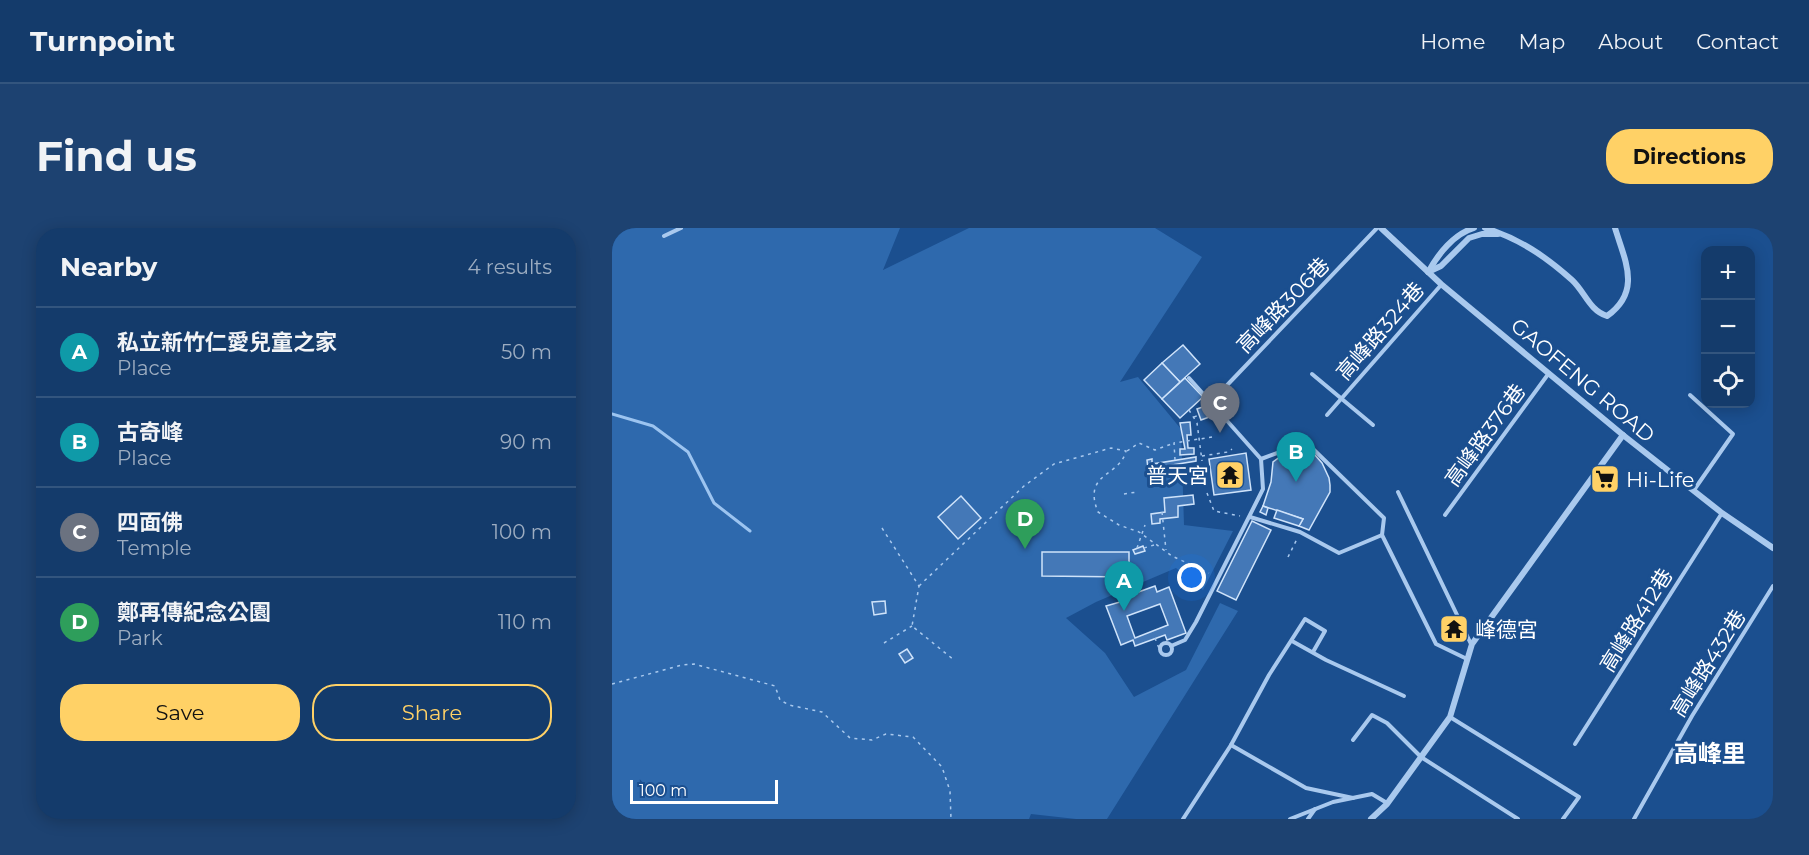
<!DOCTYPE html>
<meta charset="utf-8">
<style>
body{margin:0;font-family:Montserrat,"Noto Sans TC",sans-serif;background:#1d4271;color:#f1f3f6}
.controls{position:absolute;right:18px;top:18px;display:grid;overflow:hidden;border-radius:12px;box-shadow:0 3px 15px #0003}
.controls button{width:54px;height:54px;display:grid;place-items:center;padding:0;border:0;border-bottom:2px solid #33557e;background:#143b6b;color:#f1f3f6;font:30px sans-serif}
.scale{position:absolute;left:18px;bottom:15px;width:148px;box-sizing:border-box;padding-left:6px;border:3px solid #fff;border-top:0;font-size:16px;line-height:21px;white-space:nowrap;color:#fff;-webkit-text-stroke:4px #1b4f8f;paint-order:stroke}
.you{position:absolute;left:580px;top:350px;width:21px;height:21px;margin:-15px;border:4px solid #fff;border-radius:50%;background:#1a73e8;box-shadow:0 0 0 9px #1a73e833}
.badge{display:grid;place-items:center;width:39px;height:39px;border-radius:50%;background:#ffd166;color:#fff;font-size:20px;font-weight:700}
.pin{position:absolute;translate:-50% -50px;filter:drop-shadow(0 2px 3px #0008)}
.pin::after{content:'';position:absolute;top:32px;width:21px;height:18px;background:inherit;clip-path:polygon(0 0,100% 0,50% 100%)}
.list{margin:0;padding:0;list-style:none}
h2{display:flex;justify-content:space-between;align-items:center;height:78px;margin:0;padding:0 24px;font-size:26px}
h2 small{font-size:20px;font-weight:400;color:#9dadc1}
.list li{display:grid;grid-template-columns:39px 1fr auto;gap:18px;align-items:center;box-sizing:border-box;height:90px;padding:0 24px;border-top:2px solid #33557e}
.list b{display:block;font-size:22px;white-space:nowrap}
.list p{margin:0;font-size:20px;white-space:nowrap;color:#9dadc1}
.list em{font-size:20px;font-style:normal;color:#9dadc1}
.actions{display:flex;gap:12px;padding:18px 24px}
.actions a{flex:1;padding:14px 0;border:2px solid #ffd166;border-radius:24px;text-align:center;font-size:21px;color:#ffd166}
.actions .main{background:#ffd166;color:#111}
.icon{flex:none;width:33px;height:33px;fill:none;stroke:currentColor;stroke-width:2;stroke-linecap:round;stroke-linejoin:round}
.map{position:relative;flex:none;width:1161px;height:591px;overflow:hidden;border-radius:24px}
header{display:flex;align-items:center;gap:36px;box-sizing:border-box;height:84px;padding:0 30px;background:#143b6b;border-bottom:2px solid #33557e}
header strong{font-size:28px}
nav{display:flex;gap:33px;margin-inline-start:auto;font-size:21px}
.intro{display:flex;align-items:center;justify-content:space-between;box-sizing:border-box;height:144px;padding:0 36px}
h1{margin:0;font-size:42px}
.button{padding:15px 27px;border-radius:24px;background:#ffd166;color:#111;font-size:21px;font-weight:700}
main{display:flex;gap:36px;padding:0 36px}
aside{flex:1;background:#143b6b;border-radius:24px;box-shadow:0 3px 15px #0003}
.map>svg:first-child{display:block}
.green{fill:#2e69ad}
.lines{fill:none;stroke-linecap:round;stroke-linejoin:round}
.stream{stroke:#9cc4f0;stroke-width:3}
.building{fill:#4478b7;stroke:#cfe3fa;stroke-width:1.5;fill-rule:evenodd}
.path{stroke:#a9c9ee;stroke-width:1.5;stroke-dasharray:3 4.5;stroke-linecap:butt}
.lane{stroke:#a9c9ee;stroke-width:4}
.street{stroke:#a9c9ee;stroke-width:6}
.labels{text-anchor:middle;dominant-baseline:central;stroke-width:6;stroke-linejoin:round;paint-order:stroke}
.street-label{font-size:21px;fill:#fff;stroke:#1b4f8f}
.poi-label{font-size:21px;fill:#fff;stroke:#1b4f8f;text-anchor:start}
.quarter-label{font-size:24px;font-weight:bold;fill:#fff;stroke:#1b4f8f}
</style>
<header>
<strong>Turnpoint</strong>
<nav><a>Home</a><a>Map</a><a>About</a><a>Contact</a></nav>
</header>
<div class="intro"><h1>Find us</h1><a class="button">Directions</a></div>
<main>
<aside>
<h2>Nearby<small>4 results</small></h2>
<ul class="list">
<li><span class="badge" style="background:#0f9aa8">A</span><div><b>私立新竹仁愛兒童之家</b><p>Place</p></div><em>50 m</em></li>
<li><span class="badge" style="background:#0f9aa8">B</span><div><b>古奇峰</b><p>Place</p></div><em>90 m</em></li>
<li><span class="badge" style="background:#6b7280">C</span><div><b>四面佛</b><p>Temple</p></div><em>100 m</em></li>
<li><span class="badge" style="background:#2e9e5b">D</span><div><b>鄭再傳紀念公園</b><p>Park</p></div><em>110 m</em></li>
</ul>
<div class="actions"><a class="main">Save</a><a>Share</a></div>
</aside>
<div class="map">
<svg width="1161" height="591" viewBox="0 0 1161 591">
<rect width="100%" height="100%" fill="#1b4f8f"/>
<path class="green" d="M0,0H288L271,42L357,0H543L590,29L508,154L526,149L569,201L572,297L621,303L591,362L564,340L484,374L454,390L493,425L522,469L574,442L608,375L626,383L495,591H464L419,586L417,591H0Z"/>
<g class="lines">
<path class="stream" d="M0,186L41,198L76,224L102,275L138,303"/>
</g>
<g class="building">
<path d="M571,117L588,136L568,154L550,135Z"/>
<path d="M550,135L568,154L550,171L532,152Z"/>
<path d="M573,150L591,169L568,190L550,171Z"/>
<path d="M596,177L600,188L589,192L585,181Z"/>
<path d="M578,194L579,207H575L576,220H582V226L568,227V221H573L568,195Z"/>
<path d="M692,222L702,226L710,235L717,250L718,257V264L697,302L687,298L691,291L651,278L659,254L661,234L676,223Z"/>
<path d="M634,225L639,262L602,267L597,231Z"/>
<path d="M584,229V233L536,241L535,232L540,231V236Z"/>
<path d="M581,267L582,276L566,278V289L548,291V295L540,296L539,286L553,284L552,270Z"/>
<path d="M349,268L369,290L346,311L326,289Z"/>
<path d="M651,278L656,280L654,287L648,284Z"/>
<path d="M665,282L691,291L687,298L662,290Z"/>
<path d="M640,293L659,302L624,372L605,363Z"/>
<path d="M531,318L533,323L523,326L521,322Z"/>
<path d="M430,324H517V349L430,348Z"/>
<path d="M543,358L545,364L557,359L574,405L555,412L553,407L523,418L521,412L509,417L494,378L508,374L507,371ZM548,376L556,397L523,410L515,388Z"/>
<path d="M273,373L274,385L262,387L260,374Z"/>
<path d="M837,394L850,403L846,408L833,399Z"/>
<path d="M295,421L301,430L293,435L287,426Z"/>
</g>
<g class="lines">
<g class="path">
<path d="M577,182L585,195L590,233"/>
<path d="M582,189L587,187"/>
<path d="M515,223L527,215L543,222L562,215"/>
<path d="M590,228L616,224L620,221"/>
<path d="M563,232L562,215L600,209"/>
<path d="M595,265L602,283L628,288"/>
<path d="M512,266L525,264"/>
<path d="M550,284L554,322"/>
<path d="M270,300L307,358L300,398L342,432"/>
<path d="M525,320L533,297"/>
<path d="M532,320L542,317"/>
<path d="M676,329L685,311"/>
<path d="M307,358L412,258L442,236L499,220L514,223C508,249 470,244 486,284L507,297L527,304L560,328L597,345"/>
<path d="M543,410L548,423"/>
<path d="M272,415L300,398"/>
<path d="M0,456L70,437L82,436L163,458L168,472L177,477L210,484L238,510L260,512L274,506L301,509L330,539L338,563L339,591"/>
</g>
<g class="lane">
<path d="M52,8L69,0"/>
<path d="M700,146L761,197"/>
<path d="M1078,167L1121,206L1082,262"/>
<path d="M599,174L765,0"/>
<path d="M715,187L829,57"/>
<path d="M649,231L679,220L699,219L772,290L770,307"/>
<path d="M786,264L859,416"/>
<path d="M833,287L937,145"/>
<path d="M638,289L688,304L727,325L770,307L824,416L855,431"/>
<path d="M680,413L714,432L792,468"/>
<circle cx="554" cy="421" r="6"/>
<path d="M559,418L573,412L584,394L651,261L649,231L577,150"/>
<path d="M838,489L967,569L951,591"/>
<path d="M741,512L760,487L775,495L809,529L906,591"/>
<path d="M963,516L1110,285"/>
<path d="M619,517L694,560L741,570"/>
<path d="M571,591L619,517L657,447L693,391L713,403L701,424"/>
<path d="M678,591L721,574L760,566L775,575"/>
<path d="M696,591L703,581"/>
<path d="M1022,591L1080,488L1161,358"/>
</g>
<g class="street">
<path d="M769,0L829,56L1011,207L1110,285L1161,320"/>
<path d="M873,0C908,11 933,28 960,52C973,64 977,82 995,88C1030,63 1013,33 1003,0"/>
<path d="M817,43C826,26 842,6 862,0"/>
<path d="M816,44L829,38L857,10L870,6H886"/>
<path d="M759,591L775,576L838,489L860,416L1011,207"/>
</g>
</g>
<defs>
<g id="temple-square" transform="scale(1.5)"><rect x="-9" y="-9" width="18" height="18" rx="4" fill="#ffd166" stroke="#1b4f8f"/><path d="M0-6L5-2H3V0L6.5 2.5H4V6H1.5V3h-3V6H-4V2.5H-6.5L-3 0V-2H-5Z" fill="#111"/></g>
<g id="supermarket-square" transform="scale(1.5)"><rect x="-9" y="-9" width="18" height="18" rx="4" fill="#ffd166" stroke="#1b4f8f"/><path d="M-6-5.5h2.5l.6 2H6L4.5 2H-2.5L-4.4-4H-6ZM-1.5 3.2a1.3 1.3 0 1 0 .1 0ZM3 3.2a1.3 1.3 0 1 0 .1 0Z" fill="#111"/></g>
</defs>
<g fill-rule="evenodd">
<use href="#temple-square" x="618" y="247"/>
<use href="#supermarket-square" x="993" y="251"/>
<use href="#temple-square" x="842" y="401"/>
</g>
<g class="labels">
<g class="street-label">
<text transform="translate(671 77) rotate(-46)">高峰路306巷</text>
<text transform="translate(768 103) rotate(-49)">高峰路324巷</text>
<text transform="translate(971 152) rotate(40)">GAOFENG ROAD</text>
<text transform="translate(873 207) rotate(-54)">高峰路376巷</text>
<text transform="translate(1024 392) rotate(-58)">高峰路412巷</text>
<text transform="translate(1096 435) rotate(-58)">高峰路432巷</text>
</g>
<g class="poi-label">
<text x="597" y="247" text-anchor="end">普天宮</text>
<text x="1014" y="251">Hi-Life</text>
<text x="863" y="401">峰德宮</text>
</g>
<g class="quarter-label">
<text x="1098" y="525">高峰里</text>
</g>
</g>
</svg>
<div class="controls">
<button>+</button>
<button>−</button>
<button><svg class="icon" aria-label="locate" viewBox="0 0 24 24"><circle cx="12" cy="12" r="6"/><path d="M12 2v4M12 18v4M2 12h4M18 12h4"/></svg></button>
</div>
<div class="scale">100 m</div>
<div class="you"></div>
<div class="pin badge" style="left:512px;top:383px;background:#0f9aa8">A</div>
<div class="pin badge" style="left:684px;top:254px;background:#0f9aa8">B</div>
<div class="pin badge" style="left:608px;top:205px;background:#6b7280">C</div>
<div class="pin badge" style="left:413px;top:321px;background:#2e9e5b">D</div>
</div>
</main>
